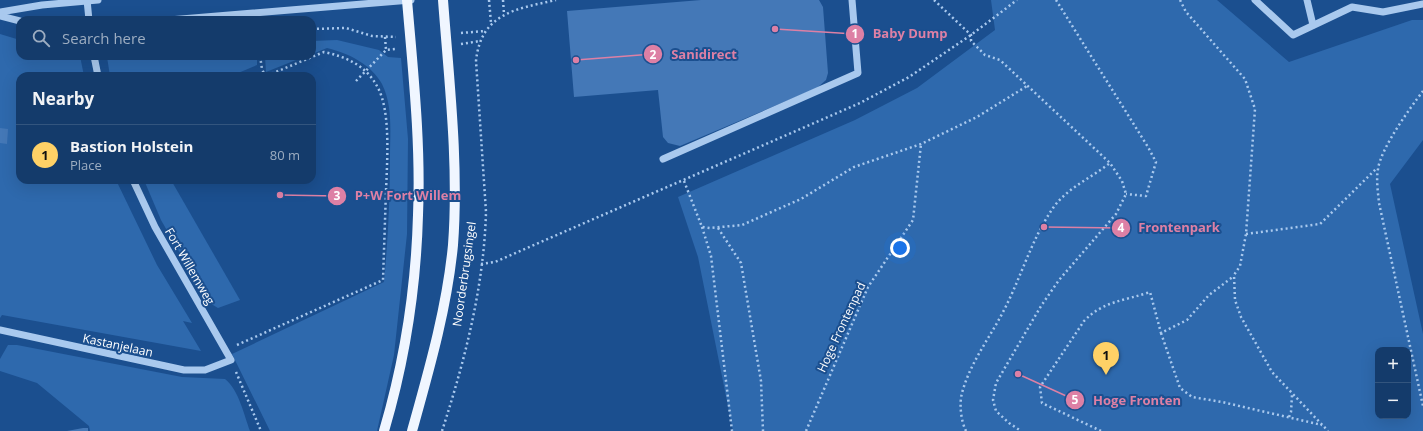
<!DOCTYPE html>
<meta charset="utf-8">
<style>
body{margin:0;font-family:"Open Sans",sans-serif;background:#1d4271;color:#f1f3f6}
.controls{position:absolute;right:12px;bottom:12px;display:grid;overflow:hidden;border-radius:8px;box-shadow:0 4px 16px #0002}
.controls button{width:36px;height:36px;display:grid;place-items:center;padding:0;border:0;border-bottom:1px solid #33557e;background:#143b6b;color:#f1f3f6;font:20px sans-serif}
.you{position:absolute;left:900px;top:248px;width:14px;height:14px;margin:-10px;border:3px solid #fff;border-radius:50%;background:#1a73e8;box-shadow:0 0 0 6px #1a73e833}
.badge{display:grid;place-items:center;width:26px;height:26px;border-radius:50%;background:#ffd166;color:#111;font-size:13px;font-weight:700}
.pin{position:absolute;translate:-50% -33px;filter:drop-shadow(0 1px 2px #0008)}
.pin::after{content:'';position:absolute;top:21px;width:14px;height:12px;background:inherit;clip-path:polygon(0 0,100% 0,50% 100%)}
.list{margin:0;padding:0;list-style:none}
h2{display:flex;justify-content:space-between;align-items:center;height:52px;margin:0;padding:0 16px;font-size:17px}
h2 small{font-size:13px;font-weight:400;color:#9dadc1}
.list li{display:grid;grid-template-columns:26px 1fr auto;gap:12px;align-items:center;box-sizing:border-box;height:60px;padding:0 16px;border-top:1px solid #33557e}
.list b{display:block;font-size:15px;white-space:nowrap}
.list p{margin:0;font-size:13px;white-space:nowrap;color:#9dadc1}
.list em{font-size:13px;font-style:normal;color:#9dadc1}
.icon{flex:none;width:22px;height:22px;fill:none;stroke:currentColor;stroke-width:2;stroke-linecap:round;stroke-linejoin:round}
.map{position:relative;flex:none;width:1423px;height:431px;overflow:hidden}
.search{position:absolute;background:#143b6b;box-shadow:0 4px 16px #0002;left:16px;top:16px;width:300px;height:44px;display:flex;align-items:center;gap:10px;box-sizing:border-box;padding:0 14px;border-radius:12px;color:#9dadc1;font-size:15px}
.panel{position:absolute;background:#143b6b;box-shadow:0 4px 16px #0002;left:16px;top:72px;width:300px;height:112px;border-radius:12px}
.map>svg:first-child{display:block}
.green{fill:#2e69ad;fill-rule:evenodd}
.building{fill:#4478b7}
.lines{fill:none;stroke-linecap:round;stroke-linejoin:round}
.path{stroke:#a9c9ee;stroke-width:2.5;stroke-dasharray:2 3;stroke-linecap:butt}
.minor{stroke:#a9c9ee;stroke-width:7}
.major{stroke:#f0f6ff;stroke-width:10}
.labels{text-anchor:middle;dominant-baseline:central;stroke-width:4;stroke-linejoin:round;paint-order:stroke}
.street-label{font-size:12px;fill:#fff;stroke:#1b4f8f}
.leader{fill:none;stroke:#dd80a5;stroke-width:1.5}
.callout-dot{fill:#dd80a5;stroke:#1b4f8f;stroke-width:1.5}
.mark-label{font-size:12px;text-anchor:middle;font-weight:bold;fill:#fff}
.callout-label{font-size:13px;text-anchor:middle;font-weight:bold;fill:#dd80a5;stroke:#1b4f8f;stroke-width:4;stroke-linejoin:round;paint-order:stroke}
</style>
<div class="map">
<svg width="1423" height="431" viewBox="0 0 1423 431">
<rect width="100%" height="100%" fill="#1b4f8f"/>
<g class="green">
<path d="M991,0H1217L1289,62L1412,20H1423V140L1390,184L1423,334V431H733L698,257L678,197L855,120L917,88L995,30ZM1378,350H1408V416H1378Z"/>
<path d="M0,34L20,40V56H80L84,76H20V180H116L157,265L192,323L183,321L201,351L2,315L0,318Z"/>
<path d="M337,40L379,50L388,57L401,58L408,139L407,234L394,355L377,431H270L232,354L384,282C388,240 390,199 390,156C390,133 393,106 382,84C371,64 348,53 327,48L312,54V41Z"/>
<path d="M129,56H257V65L231,76H110L107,57Z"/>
<path d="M265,56H306L266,72Z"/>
<path d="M144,180H171L240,300L218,308L208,302L161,220Z"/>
<path d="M8,345H17L182,377L225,379C239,390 244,415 250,431H90L89,426L37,383L0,371V359Z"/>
</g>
<g class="building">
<path d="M701,0H819L823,7L828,73L826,80L817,88L680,146L668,143L663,137L658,90L574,97L567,11Z"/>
<path d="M0,128L8,129L7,144L0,143Z"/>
<path d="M83,428H88V431H67Z"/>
</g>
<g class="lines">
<g class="path">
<path d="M489,0L491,23"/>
<path d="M503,0L504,14"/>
<path d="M934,0L971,35V41L985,55L1000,60L1110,163L1122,181L1126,194L1116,214L1059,280L1041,306L996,383L993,400L996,411L1009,423L1021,431"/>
<path d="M1056,0L1148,147L1156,162L1146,196L1126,194"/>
<path d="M1180,0L1186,12L1245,79L1255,109L1246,234L1240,266L1234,275L1235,300L1241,317L1272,372L1328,431"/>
<path d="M312,29L346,28L372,36L396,37"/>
<path d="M461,33L485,31"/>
<path d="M385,37L386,50"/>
<path d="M461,44L480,41"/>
<path d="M260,56L262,69L265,76"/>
<path d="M356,81L386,50L396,49"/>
<path d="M1423,91C1410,108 1381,148 1378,169C1376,180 1378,192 1379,203L1423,406"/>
<path d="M684,181L702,227L710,228L742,225L801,199L854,167L921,144L977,117L1027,86"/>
<path d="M702,227L711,256L732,431"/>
<path d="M718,228L741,263L761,381L763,431"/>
<path d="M1246,234L1320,224L1377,168"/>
<path d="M481,264L495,262L860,103L909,77L971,35L1017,0"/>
<path d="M1161,333L1180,388L1192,397L1222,402L1322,425"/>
<path d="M237,345L383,280C384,250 385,220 386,191C387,163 391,112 378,88C367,66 347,57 324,52L266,76"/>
<path d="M236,372L261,431"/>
<path d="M1289,417L1291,412L1292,395"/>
<path d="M442,431C465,360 484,286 486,212L476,61C481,13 516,9 556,0"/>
<path d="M806,431L868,287L913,220L921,144"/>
<path d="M966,431C961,421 959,404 962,393C970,363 989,339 1003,312C1021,278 1031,240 1053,208C1067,188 1091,178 1110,163"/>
<path d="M1101,431L1042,403L1040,387L1084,321C1103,301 1124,301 1150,292L1161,333L1187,320L1209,295L1234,276"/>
</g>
<g class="minor">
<path d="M87,0L89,20"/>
<path d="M1255,0L1293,35L1352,7L1383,12L1423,4"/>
<path d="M1307,0L1313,25"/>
<path d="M0,12L42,5L98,0"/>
<path d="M0,16L20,21"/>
<path d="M169,20L411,0"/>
<path d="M94,56L98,76"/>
<path d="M663,159L858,73L852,0"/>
<path d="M0,330L184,370H205L231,360L155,227L133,180"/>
</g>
<g class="major">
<path d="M384,431C405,360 416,289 418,215C421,144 413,71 407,0"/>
<path d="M412,431C429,370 447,308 453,245C459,165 449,80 443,0"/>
</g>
</g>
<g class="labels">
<g class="street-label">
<text transform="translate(190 266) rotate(60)">Fort Willemweg</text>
<text transform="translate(464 274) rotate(-82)">Noorderbrugsingel</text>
<text transform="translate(841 327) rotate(-65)">Hoge Frontenpad</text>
<text transform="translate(118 345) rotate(12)">Kastanjelaan</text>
</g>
</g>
<path class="leader" d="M775 29L855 34M576 60L653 54M280 195L337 196M1044 227L1121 228M1018 374L1075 400"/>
<g class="callout-dot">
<circle cx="775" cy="29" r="4"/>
<circle cx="576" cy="60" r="4"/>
<circle cx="280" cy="195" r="4"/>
<circle cx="1044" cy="227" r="4"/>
<circle cx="1018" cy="374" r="4"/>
<circle cx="855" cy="34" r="10"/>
<circle cx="653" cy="54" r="10"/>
<circle cx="337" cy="196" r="10"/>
<circle cx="1121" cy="228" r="10"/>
<circle cx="1075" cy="400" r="10"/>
</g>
<g class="mark-label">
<text x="855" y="38">1</text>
<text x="653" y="59">2</text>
<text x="337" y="200">3</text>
<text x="1121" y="232">4</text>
<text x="1075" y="404">5</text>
</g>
<g class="callout-label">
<text x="910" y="38">Baby Dump</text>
<text x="704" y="59">Sanidirect</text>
<text x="408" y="200">P+W Fort Willem</text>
<text x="1179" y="232">Frontenpark</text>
<text x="1137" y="405">Hoge Fronten</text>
</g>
</svg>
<div class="controls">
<button>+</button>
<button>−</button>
</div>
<div class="you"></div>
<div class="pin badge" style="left:1106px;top:375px">1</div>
<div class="search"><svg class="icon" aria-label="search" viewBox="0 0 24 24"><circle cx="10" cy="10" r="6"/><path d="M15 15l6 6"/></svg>Search here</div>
<section class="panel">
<h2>Nearby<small></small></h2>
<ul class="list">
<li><span class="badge">1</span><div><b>Bastion Holstein</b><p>Place</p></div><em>80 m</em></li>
</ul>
</section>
</div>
